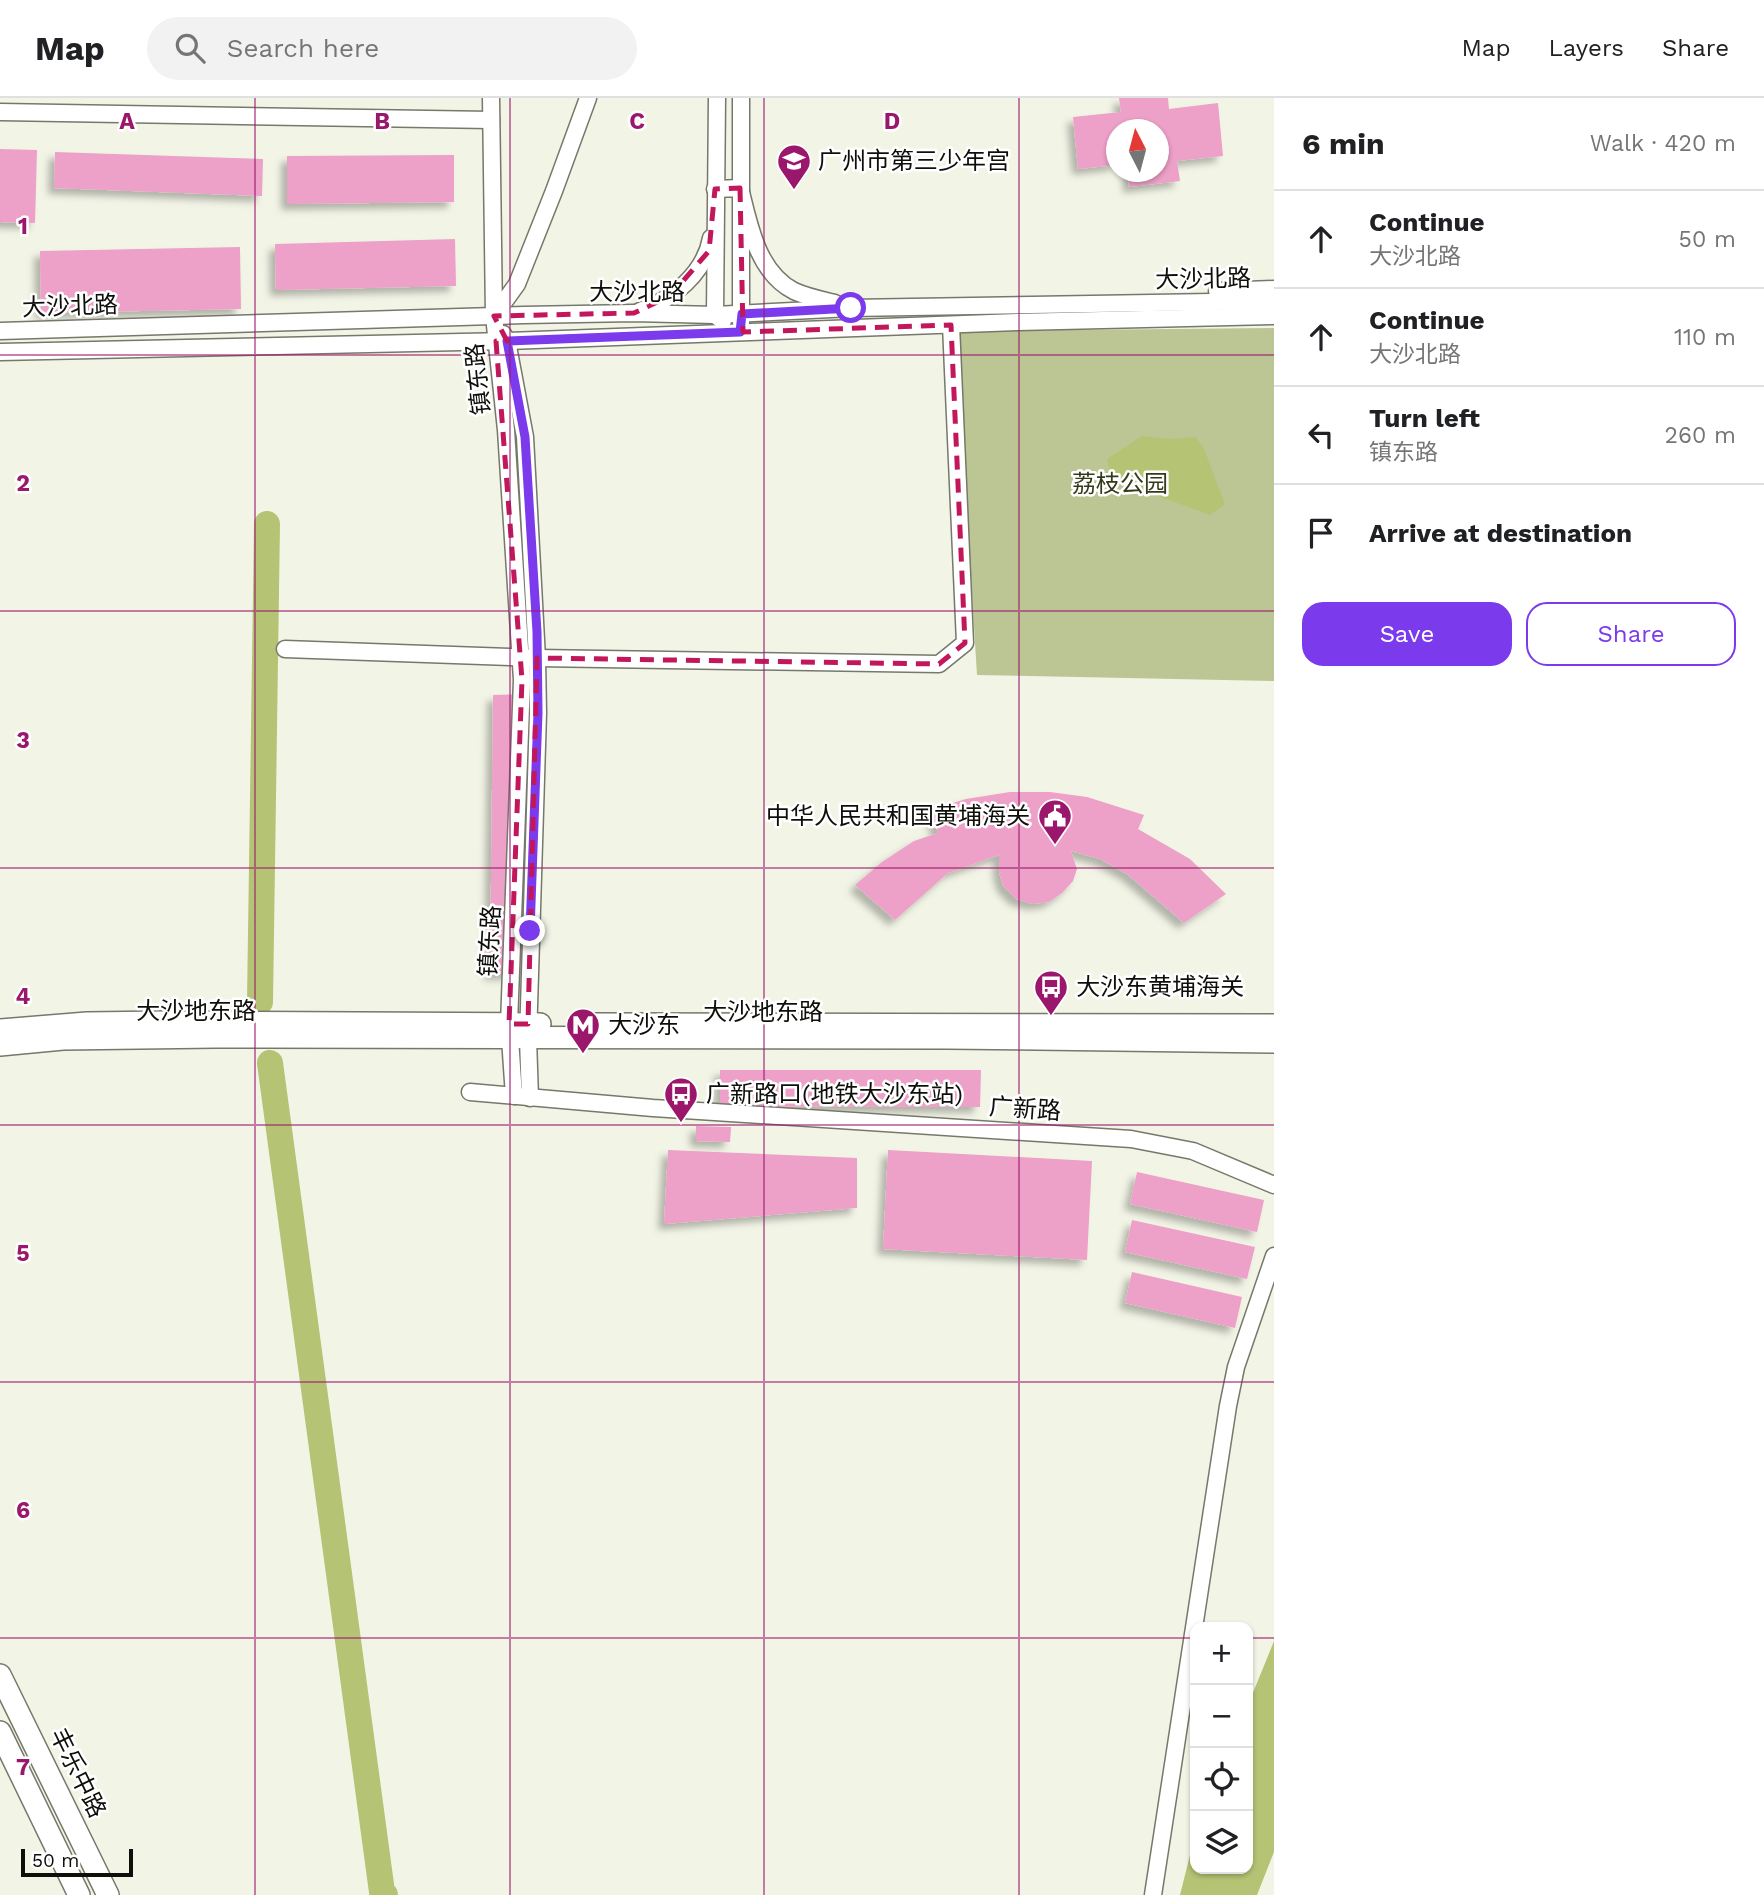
<!DOCTYPE html>
<meta charset="utf-8">
<style>
body{margin:0;font-family:"Work Sans","Noto Sans SC",sans-serif;background:#f2f2f2;color:#202124}
.controls{position:absolute;right:21px;bottom:21px;display:grid;overflow:hidden;border-radius:14px;box-shadow:0 2px 5px #0004}
.controls button{width:63px;height:63px;display:grid;place-items:center;padding:0;border:0;border-bottom:2px solid #e0e0e0;background:#fff;color:#202124;font:35px sans-serif}
.compass{position:absolute;left:1106px;top:21px;width:63px;height:63px;border-radius:50%;background:#fff;box-shadow:0 2px 5px #0004;rotate:354deg}
.scale{position:absolute;left:21px;bottom:18px;width:112px;box-sizing:border-box;padding-left:7px;border:4px solid #0e0f0a;border-top:0;font-size:19px;line-height:24px;white-space:nowrap;color:#0e0f0a;-webkit-text-stroke:5px #fff;paint-order:stroke}
.stop{position:absolute;width:21px;height:21px;margin:-16px;border:5px solid #7c3aed;border-radius:50%;background:#fff}
.stop.end{background:#7c3aed;border-color:#fff;box-shadow:0 2px 7px #0008}
.list{margin:0;padding:0;list-style:none}
h2{display:flex;justify-content:space-between;align-items:center;height:91px;margin:0;padding:0 28px;font-size:30px}
h2 small{font-size:23px;font-weight:400;color:#757577}
.list li{display:grid;grid-template-columns:46px 1fr auto;gap:21px;align-items:center;box-sizing:border-box;height:98px;padding:0 28px;border-top:2px solid #e0e0e0}
.list b{display:block;font-size:26px;white-space:nowrap}
.list p{margin:0;font-size:23px;white-space:nowrap;color:#757577}
.list em{font-size:23px;font-style:normal;color:#757577}
.actions{display:flex;gap:14px;padding:21px 28px}
.actions a{flex:1;padding:16px 0;border:2px solid #7c3aed;border-radius:21px;text-align:center;font-size:24px;color:#7c3aed}
.actions .main{background:#7c3aed;color:#fff}
.icon{flex:none;width:38px;height:38px;fill:none;stroke:currentColor;stroke-width:2;stroke-linecap:round;stroke-linejoin:round}
.map{position:relative;flex:none;width:1274px;height:1797px;overflow:hidden}
header{display:flex;align-items:center;gap:42px;box-sizing:border-box;height:98px;padding:0 35px;background:#fff;border-bottom:2px solid #e0e0e0}
header strong{font-size:33px}
nav{display:flex;gap:38px;margin-inline-start:auto;font-size:24px}
.search{width:490px;height:63px;background:#f2f2f2;display:flex;align-items:center;gap:18px;box-sizing:border-box;padding:0 24px;border-radius:38px;color:#757577;font-size:26px}
main{display:flex}
aside{flex:1;background:#fff}
.map>svg:first-child{display:block}
.green{fill:#bcc695}
.water{fill:#b5c374}
.lines{fill:none;stroke-linecap:round;stroke-linejoin:round}
.river{stroke:#b5c374;stroke-width:26}
.building{fill:#eda0c8;filter:url(#shadow)}
.minor-casing{stroke:#75786a;stroke-width:19}
.major-casing{stroke:#75786a;stroke-width:24}
.minor{stroke:#fff;stroke-width:16}
.major{stroke:#fff;stroke-width:21}
.route{stroke:#7c3aed;stroke-width:9}
.marked{fill:none;stroke:#c2185b;stroke-width:5;stroke-dasharray:14 9;stroke-linejoin:round}
.grid{fill:none;stroke:#9a176c;stroke-width:2;stroke-opacity:0.55}
.labels{text-anchor:middle;dominant-baseline:central;stroke-width:5;stroke-linejoin:round;paint-order:stroke}
.poi-label{font-size:24px;fill:#0e0f0a;stroke:#fff;text-anchor:start}
.street-label{font-size:24px;fill:#0e0f0a;stroke:#fff}
.park-label{font-size:24px;fill:#353a18;stroke:#fff}
.grid-label{font-size:23px;text-anchor:middle;font-weight:bold;fill:#9a176c;stroke:#fff;stroke-width:5;stroke-linejoin:round;paint-order:stroke}
</style>
<header>
<strong>Map</strong>
<div class="search"><svg class="icon" aria-label="search" viewBox="0 0 24 24"><circle cx="10" cy="10" r="6"/><path d="M15 15l6 6"/></svg>Search here</div>
<nav><a>Map</a><a>Layers</a><a>Share</a></nav>
</header>
<main>
<div class="map">
<svg width="1274" height="1797" viewBox="0 0 1274 1797">
<defs>
<filter id="shadow"><feDropShadow dx="-6" dy="6" stdDeviation="3.5" flood-color="#0004"/></filter>
</defs>
<rect width="100%" height="100%" fill="#f2f5e6"/>
<path class="green" d="M1274,230V583L977,577L956,233Z"/>
<g class="water">
<path d="M1142,338L1169,341L1196,339L1204,351L1225,406L1210,417L1111,381L1107,361Z"/>
<path d="M1274,1543V1754L1257,1797H1180L1195,1737V1771H1248V1607Z"/>
</g>
<g class="lines">
<g class="river">
<path d="M260,904L267,426"/>
<path d="M270,965L382,1794L385,1797"/>
</g>
</g>
<g class="building">
<path d="M1119,0H1168L1169,11L1218,5L1223,58L1177,63L1180,83L1129,89L1128,74H1158V32H1116V67L1078,71L1073,19L1121,14Z"/>
<path d="M0,51L37,52L35,125L0,124Z"/>
<path d="M55,54L263,61L262,98L54,90Z"/>
<path d="M454,57V104L287,106V58Z"/>
<path d="M455,141L456,188L276,192L275,146Z"/>
<path d="M240,149L241,211L41,215L40,153Z"/>
<path d="M531,596L530,876H490L493,597Z"/>
<path d="M1010,694H1050L1087,699L1144,717L1138,731L1190,761L1226,796L1184,825L1127,776L1100,761L1071,753L1077,771L1073,783L1062,795L1049,804L1033,806L1016,801L1003,788L999,774V757L948,775L895,822L855,787L882,764L914,743L938,735L930,712L966,701Z"/>
<path d="M720,972H981L980,1009L720,1008Z"/>
<path d="M696,1028L731,1029L730,1044L696,1043Z"/>
<path d="M668,1052L857,1060V1110L664,1126Z"/>
<path d="M888,1052L1092,1063L1087,1162L883,1151Z"/>
<path d="M1137,1074L1264,1102L1257,1134L1130,1106Z"/>
<path d="M1132,1122L1255,1149L1247,1181L1125,1154Z"/>
<path d="M1132,1174L1242,1199L1235,1230L1125,1205Z"/>
</g>
<g class="lines">
<g class="minor-casing">
<g id="minor">
<path d="M491,0L494,218L506,332L522,582L509,926L514,998"/>
<path d="M717,0L715,217L723,223"/>
<path d="M0,14L491,22"/>
<path d="M715,91L740,90C749,126 757,174 794,193C807,199 822,202 835,205"/>
<path d="M1217,193L1274,191"/>
<path d="M640,213C672,202 705,175 711,140"/>
<path d="M494,218L517,186L554,93L588,0"/>
<path d="M741,225V0"/>
<path d="M0,233L524,217L634,215L715,217L851,210L1274,203"/>
<path d="M503,236L507,243L525,339L537,560L538,615L528,941L530,1000"/>
<path d="M0,254L507,243L1018,224L1274,218"/>
<path d="M285,551L537,560L939,566L965,545L951,227"/>
<path d="M470,994L653,1010L1131,1041L1193,1053L1274,1087"/>
<path d="M1153,1797L1228,1308L1236,1269L1274,1158"/>
</g>
</g>
<g class="major-casing">
<g id="major">
<path d="M583,926L1274,927"/>
<path d="M0,932L87,925L164,924L540,926"/>
<path d="M0,947L63,941L216,939L947,940L1274,944"/>
<path d="M0,1577L108,1797"/>
<path d="M0,1634L79,1797"/>
</g>
</g>
<use href="#minor" class="minor"/>
<use href="#major" class="major"/>
</g>
<g class="lines">
<path class="route" d="M530,833L538,615L537,534L525,339L507,243L740,234L742,216L851,210"/>
</g>
<path class="marked" d="M740,90L743,234L951,227L965,545L939,566L537,560L528,926H509L522,582L496,243H507L494,218L634,215L670,198L709,153L715,91Z"/>
<path class="grid" d="M255,0V1797M510,0V1797M764,0V1797M1019,0V1797M0,257H1274M0,513H1274M0,770H1274M0,1027H1274M0,1284H1274M0,1540H1195M1248,1540H1274"/>
<defs>
<g id="university-pin" transform="scale(1.75)"><path d="M0 17L-7.5 6A9.5 9.5 0 1 1 7.5 6Z" fill="#9a176c" stroke="#fff"/><path d="M0-5L7-2L0 1L-7-2ZM-4 1L0 2.5L4 1V4Q0 6-4 4Z" fill="#fff"/></g>
<g id="civic-pin" transform="scale(1.75)"><path d="M0 17L-7.5 6A9.5 9.5 0 1 1 7.5 6Z" fill="#9a176c" stroke="#fff"/><path d="M-.6-6.5H3V-4.5H.6V-3L4-1V1h2V6H-6V1h2V-1L-.6-3ZM-1.2 2.5V6h2.4V2.5Z" fill="#fff"/></g>
<g id="bus-pin" transform="scale(1.75)"><path d="M0 17L-7.5 6A9.5 9.5 0 1 1 7.5 6Z" fill="#9a176c" stroke="#fff"/><path d="M-5-6H5V4H4V6H2V4H-2V6H-4V4H-5ZM-3.5-4V0h7V-4ZM-3.5 1.2v1.5H-2V1.2ZM2 1.2v1.5H3.5V1.2Z" fill="#fff"/></g>
<g id="metro-pin" transform="scale(1.75)"><path d="M0 17L-7.5 6A9.5 9.5 0 1 1 7.5 6Z" fill="#9a176c" stroke="#fff"/><path d="M-5.5 5V-5H-3L0 0L3-5H5.5V5H3V-.5L0 4L-3-.5V5Z" fill="#fff"/></g>
</defs>
<g fill-rule="evenodd">
<use href="#university-pin" x="794" y="63"/>
<use href="#civic-pin" x="1055" y="718"/>
<use href="#bus-pin" x="1051" y="889"/>
<use href="#metro-pin" x="583" y="927"/>
<use href="#bus-pin" x="681" y="996"/>
</g>
<g class="labels">
<g class="poi-label">
<text x="818" y="63">广州市第三少年宫</text>
<text x="1030" y="718" text-anchor="end">中华人民共和国黄埔海关</text>
<text x="1076" y="889">大沙东黄埔海关</text>
<text x="608" y="927">大沙东</text>
<text x="706" y="996">广新路口(地铁大沙东站)</text>
</g>
<g class="street-label">
<text transform="translate(1203 181) rotate(-1)">大沙北路</text>
<text x="637" y="194">大沙北路</text>
<text transform="translate(70 208) rotate(-2)">大沙北路</text>
<text transform="translate(478 281) rotate(-96)">镇东路</text>
<text transform="translate(490 843) rotate(-87)">镇东路</text>
<text x="196" y="913">大沙地东路</text>
<text x="763" y="914">大沙地东路</text>
<text transform="translate(1025 1011) rotate(4)">广新路</text>
<text transform="translate(78 1675) rotate(64)">丰乐中路</text>
</g>
<g class="park-label">
<text x="1120" y="386">荔枝公园</text>
</g>
</g>
<g class="grid-label">
<text x="127" y="31">A</text>
<text x="382" y="31">B</text>
<text x="637" y="31">C</text>
<text x="892" y="31">D</text>
<text x="23" y="136">1</text>
<text x="23" y="393">2</text>
<text x="23" y="650">3</text>
<text x="23" y="906">4</text>
<text x="23" y="1163">5</text>
<text x="23" y="1420">6</text>
<text x="23" y="1677">7</text>
</g>
</svg>
<div class="controls">
<button>+</button>
<button>−</button>
<button><svg class="icon" aria-label="locate" viewBox="0 0 24 24"><circle cx="12" cy="12" r="6"/><path d="M12 2v4M12 18v4M2 12h4M18 12h4"/></svg></button>
<button><svg class="icon" aria-label="layers" viewBox="0 0 24 24"><path d="M12 4l9 5-9 5-9-5zM3 14l9 5 9-5"/></svg></button>
</div>
<svg class="compass" viewBox="-18 -18 36 36"><path d="M0-13l5 13h-10z" fill="#e53935"/><path d="M0 13l5-13h-10z" fill="#757577"/></svg>
<div class="scale">50 m</div>
<div class="stop" style="left:851px;top:210px"></div>
<div class="stop end" style="left:530px;top:833px"></div>
</div>
<aside>
<h2>6 min<small>Walk · 420 m</small></h2>
<ul class="list">
<li><svg class="icon" aria-label="ahead" viewBox="0 0 24 24"><path d="M12 20V5M6 11l6-6 6 6"/></svg><div><b>Continue</b><p>大沙北路</p></div><em>50 m</em></li>
<li><svg class="icon" aria-label="ahead" viewBox="0 0 24 24"><path d="M12 20V5M6 11l6-6 6 6"/></svg><div><b>Continue</b><p>大沙北路</p></div><em>110 m</em></li>
<li><svg class="icon" aria-label="left" viewBox="0 0 24 24"><path d="M17 20v-9H6M10 6l-5 5 5 5"/></svg><div><b>Turn left</b><p>镇东路</p></div><em>260 m</em></li>
<li><svg class="icon" aria-label="arrive" viewBox="0 0 24 24"><path d="M6 21V4h12l-3 4 3 4H6"/></svg><div><b>Arrive at destination</b></div></li>
</ul>
<div class="actions"><a class="main">Save</a><a>Share</a></div>
</aside>
</main>
